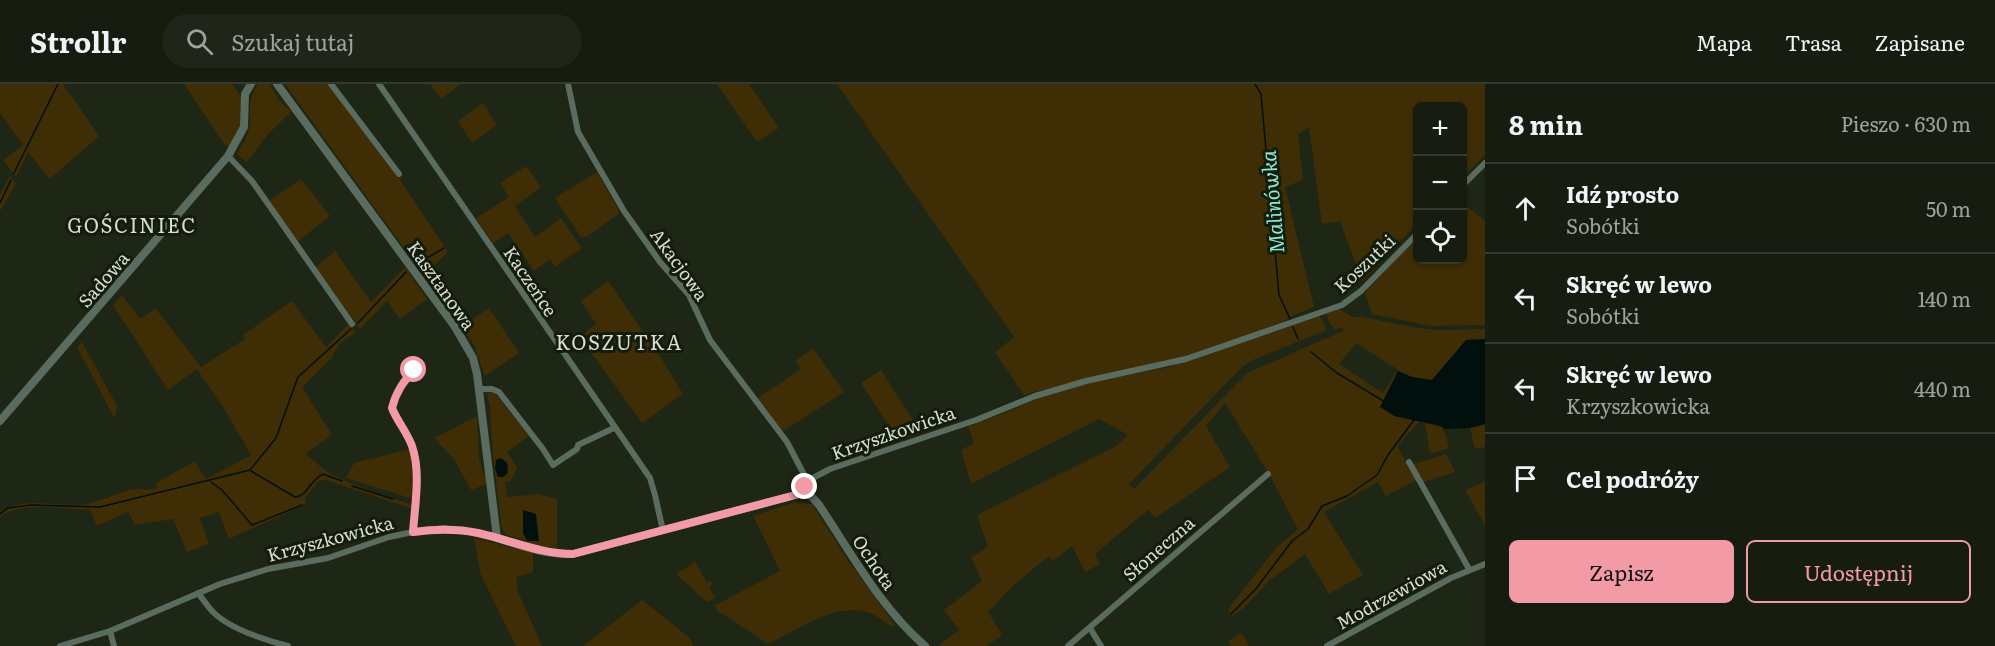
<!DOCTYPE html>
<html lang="pl">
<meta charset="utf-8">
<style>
body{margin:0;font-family:Literata,serif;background:#1f2519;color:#f1f3f6}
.controls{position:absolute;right:18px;top:18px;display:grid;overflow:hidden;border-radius:9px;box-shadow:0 2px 4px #0004}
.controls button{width:54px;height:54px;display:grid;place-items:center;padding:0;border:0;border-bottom:2px solid #353a30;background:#161c10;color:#f1f3f6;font:30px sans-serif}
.stop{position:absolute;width:18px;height:18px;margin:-14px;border:4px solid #f39aa7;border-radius:50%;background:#fff}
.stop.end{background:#f39aa7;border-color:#fff;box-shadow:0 2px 6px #0008}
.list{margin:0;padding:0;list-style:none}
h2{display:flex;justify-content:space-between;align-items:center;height:78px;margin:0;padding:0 24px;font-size:26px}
h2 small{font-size:20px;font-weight:400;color:#9ea19f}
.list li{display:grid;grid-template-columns:39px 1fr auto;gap:18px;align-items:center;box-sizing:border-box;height:90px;padding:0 24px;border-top:2px solid #353a30}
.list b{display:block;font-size:22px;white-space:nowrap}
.list p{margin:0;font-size:20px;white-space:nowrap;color:#9ea19f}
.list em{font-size:20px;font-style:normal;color:#9ea19f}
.actions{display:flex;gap:12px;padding:18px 24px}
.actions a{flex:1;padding:14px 0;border:2px solid #f39aa7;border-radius:9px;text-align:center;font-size:21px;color:#f39aa7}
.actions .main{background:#f39aa7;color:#111}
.icon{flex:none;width:33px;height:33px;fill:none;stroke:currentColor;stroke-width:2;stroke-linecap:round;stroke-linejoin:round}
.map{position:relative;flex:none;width:1485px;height:562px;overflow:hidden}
header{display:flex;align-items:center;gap:36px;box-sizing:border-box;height:84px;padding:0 30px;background:#161c10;border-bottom:2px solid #353a30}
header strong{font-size:28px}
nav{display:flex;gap:33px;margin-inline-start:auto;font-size:21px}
.search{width:420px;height:54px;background:#1f2519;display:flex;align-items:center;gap:15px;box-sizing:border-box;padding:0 21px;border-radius:33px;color:#9ea19f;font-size:22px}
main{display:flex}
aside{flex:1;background:#161c10}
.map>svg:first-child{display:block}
.green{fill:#3f2d05;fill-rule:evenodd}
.water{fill:#01100c}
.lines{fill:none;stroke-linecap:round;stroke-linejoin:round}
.stream{stroke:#01100c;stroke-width:1.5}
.minor{stroke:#5a6c5f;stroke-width:6}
.tertiary{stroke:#5a6c5f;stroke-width:8}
.route{stroke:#f39aa7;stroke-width:8}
.labels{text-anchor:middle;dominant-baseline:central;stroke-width:6;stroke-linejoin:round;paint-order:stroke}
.street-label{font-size:18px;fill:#d7ddd2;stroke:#141c0b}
.water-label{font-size:20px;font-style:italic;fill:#8becd5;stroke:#141c0b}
.neighbourhood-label{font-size:20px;letter-spacing:1.5px;fill:#d7ddd2;stroke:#141c0b}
</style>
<header>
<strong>Strollr</strong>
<div class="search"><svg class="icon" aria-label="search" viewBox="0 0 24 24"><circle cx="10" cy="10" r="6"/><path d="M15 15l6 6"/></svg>Szukaj tutaj</div>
<nav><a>Mapa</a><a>Trasa</a><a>Zapisane</a></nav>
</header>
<main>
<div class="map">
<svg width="1485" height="562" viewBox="0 0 1485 562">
<rect width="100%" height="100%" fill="#1e2615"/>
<g class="green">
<path d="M0,0H63L99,52L50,95L28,68L16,93L3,76L23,61L0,29Z"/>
<path d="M184,0H232L242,14L241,39L230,62L225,61Z"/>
<path d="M258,0H270C275,11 282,21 292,27L268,50L247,78L237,70C240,64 245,58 247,52C254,31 244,21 258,0Z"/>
<path d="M285,0H329L392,84L448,168L430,186L436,197L432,203Z"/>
<path d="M430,0H461L441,15Z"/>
<path d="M717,0H749L779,44L757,58Z"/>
<path d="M837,0H1485V71L1463,94L1462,22H1418L1417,140L1362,197L1340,137L1322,140L1309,43L1298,51L1303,96L1285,103L1314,223L1292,232L1285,237L1194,271L1070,299L1024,311L995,268L1014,253Z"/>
<path d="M483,19L497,41L472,59L458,37Z"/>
<path d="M526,82L541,103L515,122L535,153L561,134L582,164L555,183L550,175L534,187L508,149L493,160L476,134L509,113L500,99Z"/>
<path d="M597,88L619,127L617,131L588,152L581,153L555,114Z"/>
<path d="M10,92L16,99L0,127V111Z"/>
<path d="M301,95L330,132L297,158L269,117Z"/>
<path d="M1463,119L1485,137V241L1430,242L1372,230L1365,209L1417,152L1418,176H1462Z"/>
<path d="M335,167L371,218L405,183L427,215L400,235L387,217L360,245L315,184Z"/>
<path d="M608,197L658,269L683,310L642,339L580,253L596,240L581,217Z"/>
<path d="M122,211L140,235L156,225L201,283L245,255L243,251L292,217L326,263L349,240L355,249L340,259L331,275L302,303L332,351L305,370L329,389L352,400L412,421L413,425L326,396L318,397L305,414L306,420L229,455L219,428L200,434L209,460L187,468L173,435L135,441L128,428L97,442L90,426C63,425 21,417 0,433V428C26,411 58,424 87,420C103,417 119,407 136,405C144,404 151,408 158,403L156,399L195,377L206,395L251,371L226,328L197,285L168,306L113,221Z"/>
<path d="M489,224L519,269L485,292L474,261L461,243Z"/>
<path d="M1339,225L1353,233H1362L1418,244L1439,246L1485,245V255L1466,256L1432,296L1412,293L1398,287L1393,300L1409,335L1419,338L1398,361L1400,368L1416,396L1386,412L1378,398L1324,428L1363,491L1329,510L1305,470L1269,497L1245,523L1232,532L1228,525L1277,463L1298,445L1269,390L1225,319L1206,342L1230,383L1155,434L1148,426L1095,470L1100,480L1085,488L1072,462L1053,477L1049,472L1016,499L988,528L1002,551L987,562H938L959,546L944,526L982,497L971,473L988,463L977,431L1116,362L1128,351L1099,335L971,400L961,366L974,359L968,342L1007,328L1036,314L1087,299L1170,283L1319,231L1327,246L1253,276L1242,283L1129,400L1134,405L1247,289L1345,246L1341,244L1335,246C1331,242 1326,235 1327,229ZM1356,259L1398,286L1383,309L1339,280Z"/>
<path d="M82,258L117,322L115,334L118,341L77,263Z"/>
<path d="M813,264L844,308L782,348L758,314L801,285L795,277Z"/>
<path d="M881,286L921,349L898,356L861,299Z"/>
<path d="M492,308L498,313L529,352L507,368L517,383L511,397L505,398L507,413L538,410L557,415V466L528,460L527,457L507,451L502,446L493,372L490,323L487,309Z"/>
<path d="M477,332L479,376L484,390H487V400L471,406L454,375L434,354Z"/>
<path d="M1425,339C1446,343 1444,344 1449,364L1430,370Z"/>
<path d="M1485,340V363L1475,365L1470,344Z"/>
<path d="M410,365L413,376V415L346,394L354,379Z"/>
<path d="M1446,370L1455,388L1423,398L1413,380Z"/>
<path d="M1485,398V441L1465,406Z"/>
<path d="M795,418L812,420L847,475L895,541L892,543C886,539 879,533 872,530C837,516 799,546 768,560L718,527L714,522L780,487L753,432Z"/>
<path d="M474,454L533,469V488L516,493L518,508L542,562H516L481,491Z"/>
<path d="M695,478L707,499L711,497L712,500L709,503L715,514L707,518L676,490Z"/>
<path d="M642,516L690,554L693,562H583Z"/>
<path d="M1242,549L1249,562H1231L1228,557Z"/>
</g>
<g class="water">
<path d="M1485,255V340L1470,344L1445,345L1441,342L1394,332L1380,323L1398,287L1412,293L1432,296L1466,256Z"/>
<path d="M500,374C508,377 509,382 507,390L503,393H498L495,385L496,376Z"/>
<path d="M523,426L536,430L539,457H527L523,449Z"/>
</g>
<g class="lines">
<g class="stream">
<path d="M1255,0L1261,10L1279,211L1290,235"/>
<path d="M14,89L58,0"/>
<path d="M0,119L11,96"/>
<path d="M417,180L444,164"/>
<path d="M358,239L406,188"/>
<path d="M1293,243L1298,255"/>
<path d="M1311,268L1337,289L1385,318"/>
<path d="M251,387L295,413C308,412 308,398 323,390L342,397"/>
<path d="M211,398L222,406L252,441L302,421"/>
<path d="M352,402L393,415"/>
<path d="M0,430L8,424L31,421L100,423L250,386L276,354L298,293L351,245"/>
<path d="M1231,530L1255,506L1292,457L1308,445L1322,422L1347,412L1377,391L1388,371L1414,336"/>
</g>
<g class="minor">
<path d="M331,0L399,90"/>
<path d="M379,0L650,394L655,411L663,447"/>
<path d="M568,0L578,48L624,127L660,178L689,211L710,256L787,358L808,398"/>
<path d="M228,72L252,97L352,240"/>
<path d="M1462,102L1485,79"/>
<path d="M480,305H492L499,308L543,365L553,381L577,365L578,361L614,344"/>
<path d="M1409,378L1469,485"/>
<path d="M803,409L811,395L830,385L976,336L1035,312L1086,297L1186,275L1342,221L1361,207L1418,149"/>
<path d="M413,448C415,420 421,388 412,362C407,348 397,337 392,324C396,307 404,296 416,284"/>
<path d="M198,509C203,515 207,522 213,528C230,545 265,556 288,562"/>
<path d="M1090,544L1101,562"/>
<path d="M110,547L114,562"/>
<path d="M60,562L110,547L220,500L268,485L328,474L389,453L413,448L443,444L477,449L497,454"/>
<path d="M1068,562L1268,390"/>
<path d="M1327,562L1451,494L1485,480"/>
</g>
<g class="tertiary">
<path d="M277,0L455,243L473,274L477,290L497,454C522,462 546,471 573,470L803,409L811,412L819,421C852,470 880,523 925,562"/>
<path d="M0,337L228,72L244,43L245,10L251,0"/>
</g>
</g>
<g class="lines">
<path class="route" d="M414,286C403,298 396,308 392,324C397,337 407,348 412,362C421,388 415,420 413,448C435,445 455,444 478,449C510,456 540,470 573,470L803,409L805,403"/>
</g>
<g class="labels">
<g class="street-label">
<text transform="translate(1364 179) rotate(-43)">Koszutki</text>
<text transform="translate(680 180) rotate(54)">Akacjowa</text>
<text transform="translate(103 195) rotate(-49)">Sadowa</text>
<text transform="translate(531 197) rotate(56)">Kaczeńce</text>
<text transform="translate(442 201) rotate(55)">Kasztanowa</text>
<text transform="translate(893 348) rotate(-19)">Krzyszkowicka</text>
<text transform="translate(330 454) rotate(-15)">Krzyszkowicka</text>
<text transform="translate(1158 464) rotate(-41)">Słoneczna</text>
<text transform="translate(875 478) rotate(56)">Ochota</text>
<text transform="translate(1391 510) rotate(-29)">Modrzewiowa</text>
</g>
<g class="water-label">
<text transform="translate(1271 118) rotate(-95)">Malinówka</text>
</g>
<g class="neighbourhood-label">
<text x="132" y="140">GOŚCINIEC</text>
<text x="619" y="257">KOSZUTKA</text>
</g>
</g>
</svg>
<div class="controls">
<button>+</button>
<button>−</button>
<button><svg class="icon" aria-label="locate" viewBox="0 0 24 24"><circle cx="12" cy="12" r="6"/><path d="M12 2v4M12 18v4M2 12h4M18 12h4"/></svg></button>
</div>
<div class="stop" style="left:414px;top:286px"></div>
<div class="stop end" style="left:805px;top:403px"></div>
</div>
<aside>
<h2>8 min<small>Pieszo · 630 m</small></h2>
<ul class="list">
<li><svg class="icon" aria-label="ahead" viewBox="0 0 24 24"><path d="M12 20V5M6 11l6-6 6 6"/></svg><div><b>Idź prosto</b><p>Sobótki</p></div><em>50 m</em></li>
<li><svg class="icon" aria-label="left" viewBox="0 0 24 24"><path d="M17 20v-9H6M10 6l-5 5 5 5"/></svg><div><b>Skręć w lewo</b><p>Sobótki</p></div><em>140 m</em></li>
<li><svg class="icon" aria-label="left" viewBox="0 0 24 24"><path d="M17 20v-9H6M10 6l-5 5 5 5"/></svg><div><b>Skręć w lewo</b><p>Krzyszkowicka</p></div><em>440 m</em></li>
<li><svg class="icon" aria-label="arrive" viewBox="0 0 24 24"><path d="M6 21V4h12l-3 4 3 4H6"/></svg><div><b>Cel podróży</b></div></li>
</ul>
<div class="actions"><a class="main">Zapisz</a><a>Udostępnij</a></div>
</aside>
</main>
